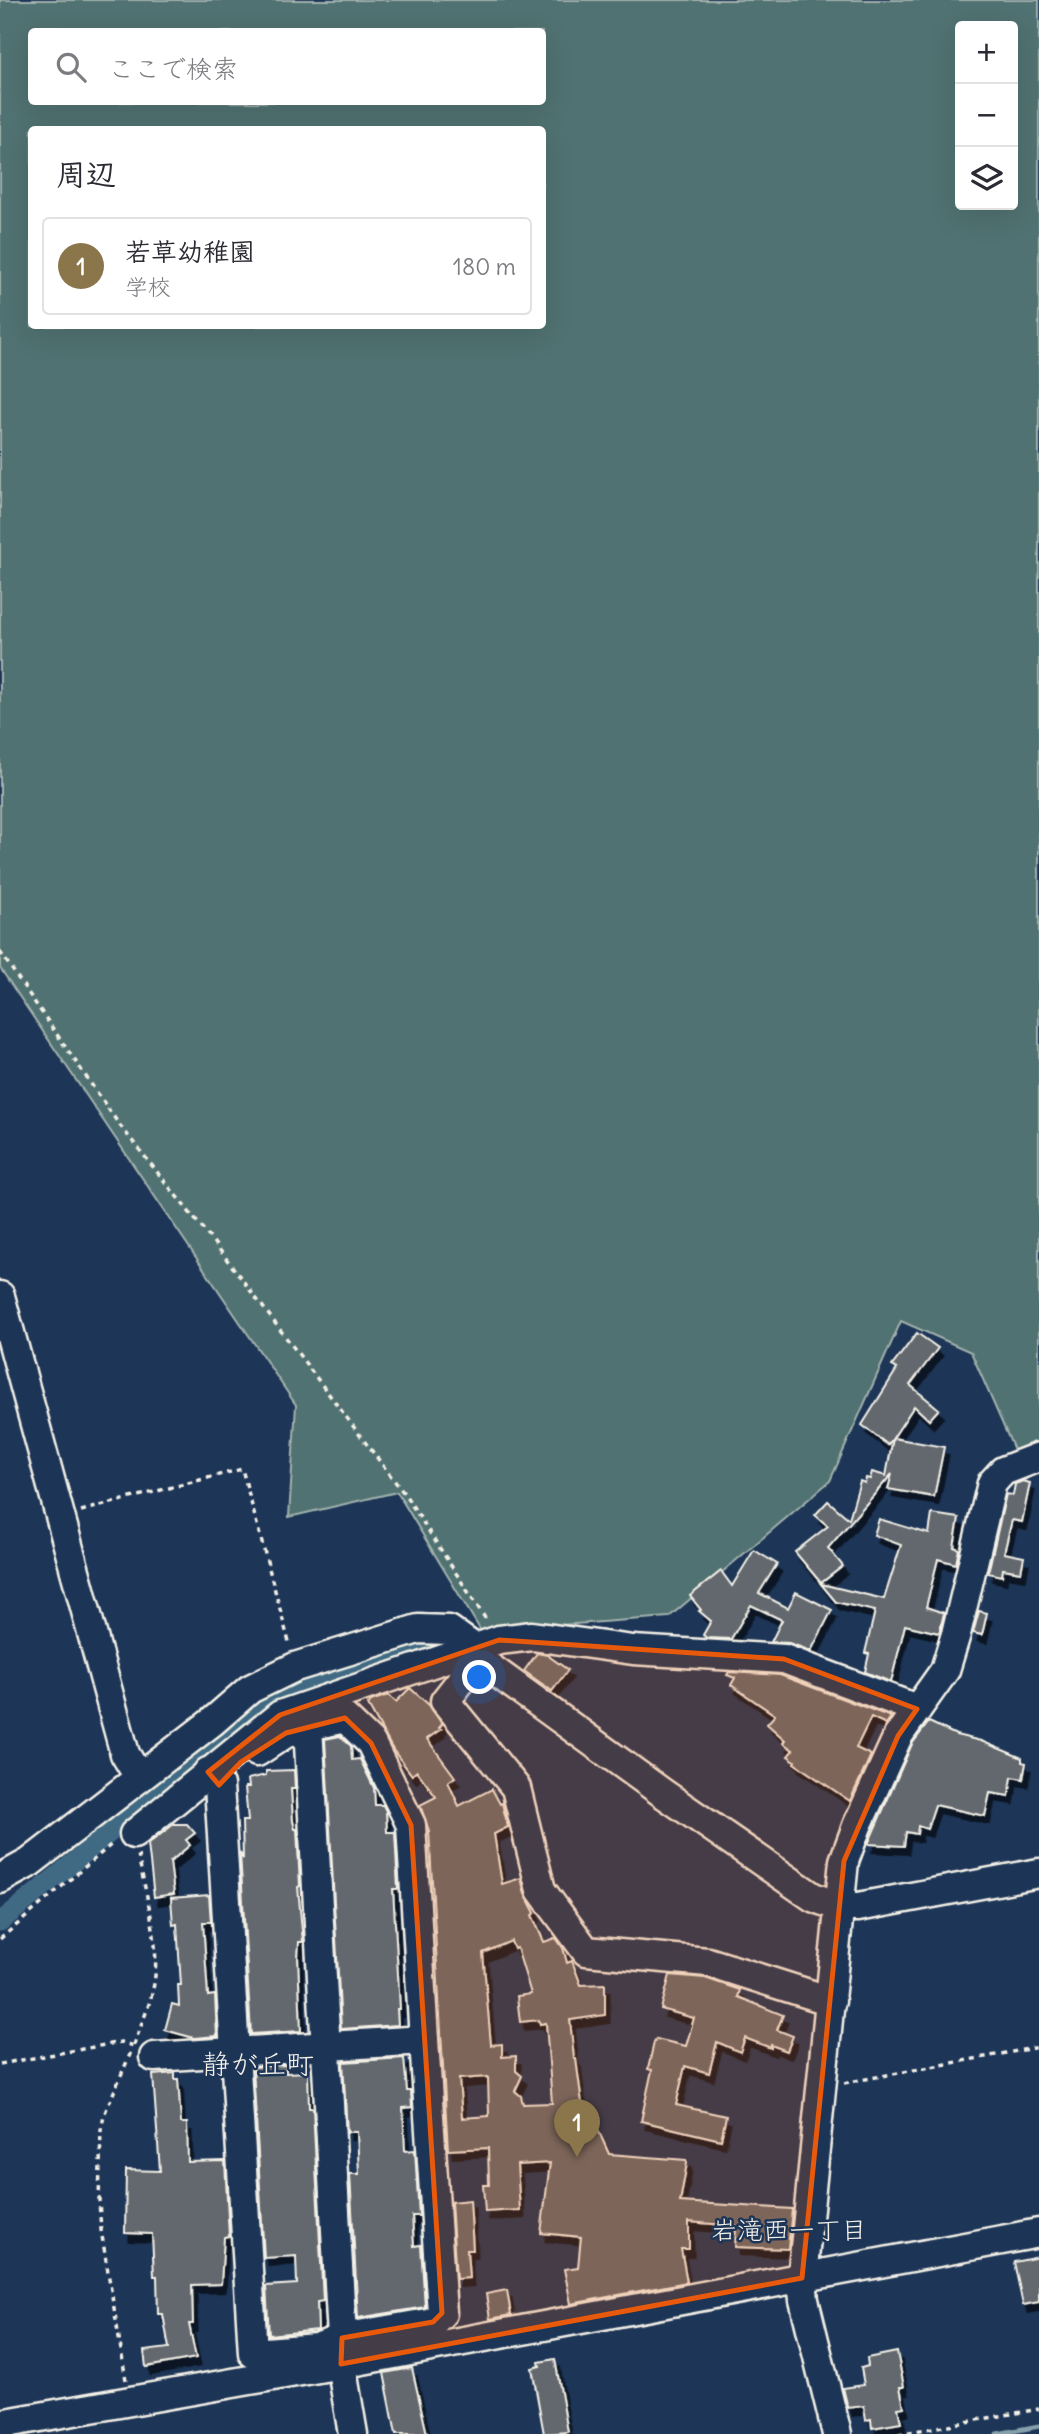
<!DOCTYPE html>
<html lang="ja">
<meta charset="utf-8">
<style>
body{margin:0;font-family:Delius,"Klee One",sans-serif;background:#f7f7f7;color:#2b2b33}
.controls{position:absolute;right:21px;top:21px;display:grid;overflow:hidden;border-radius:7px;box-shadow:0 7px 28px #0002}
.controls button{width:63px;height:63px;display:grid;place-items:center;padding:0;border:0;border-bottom:2px solid #e1e1e2;background:#fff;color:#2b2b33;font:35px sans-serif}
.you{position:absolute;left:480px;top:1678px;width:24px;height:24px;margin:-18px;border:5px solid #fff;border-radius:50%;background:#1a73e8;box-shadow:0 0 0 10px #1a73e833}
.badge{display:grid;place-items:center;width:46px;height:46px;border-radius:50%;background:#8a764a;color:#fff;font-size:23px;font-weight:700}
.pin{position:absolute;translate:-50% -58px;filter:drop-shadow(0 2px 4px #0008)}
.pin::after{content:'';position:absolute;top:37px;width:24px;height:21px;background:inherit;clip-path:polygon(0 0,100% 0,50% 100%)}
.list{margin:0;padding:0;list-style:none}
h2{display:flex;justify-content:space-between;align-items:center;height:91px;margin:0;padding:0 28px;font-size:30px}
h2 small{font-size:23px;font-weight:400;color:#7c7c81}
.list li{display:grid;grid-template-columns:46px 1fr auto;gap:21px;align-items:center;box-sizing:border-box;height:98px;margin:0 14px 14px;padding:0 14px;border:2px solid #e1e1e2;border-radius:7px}
.list b{display:block;font-size:26px;white-space:nowrap}
.list p{margin:0;font-size:23px;white-space:nowrap;color:#7c7c81}
.list em{font-size:23px;font-style:normal;color:#7c7c81}
.icon{flex:none;width:38px;height:38px;fill:none;stroke:currentColor;stroke-width:2;stroke-linecap:round;stroke-linejoin:round}
.map{position:relative;flex:none;width:1039px;height:2434px;overflow:hidden}
.search{position:absolute;background:#fff;box-shadow:0 7px 28px #0002;left:28px;top:28px;width:518px;height:77px;display:flex;align-items:center;gap:18px;box-sizing:border-box;padding:0 24px;border-radius:7px;color:#7c7c81;font-size:26px}
.panel{position:absolute;background:#fff;box-shadow:0 7px 28px #0002;left:28px;top:126px;width:518px;height:203px;border-radius:7px}
.map>svg:first-child{display:block}
.green{fill:#517272;stroke:#a2b2ad;stroke-width:2;fill-rule:evenodd}
.lines{fill:none;stroke-linecap:round;stroke-linejoin:round}
.stream{stroke:#87a1ac;stroke-width:5}
.canal{stroke:#3f6b84;stroke-width:19}
.building{fill:#63686e;stroke:#f4f1e8;stroke-width:2;fill-rule:evenodd;filter:url(#shadow)}
.minor-casing{stroke:#f4f1e8;stroke-width:33}
.path{stroke:#f4f1e8;stroke-width:3.5;stroke-dasharray:5 5;stroke-linecap:butt}
.minor{stroke:#1d3557;stroke-width:28}
.marked{fill:#e8590c;fill-opacity:0.2;stroke:#e8590c;stroke-width:5;stroke-linejoin:round}
.labels{text-anchor:middle;dominant-baseline:central;stroke-width:5;stroke-linejoin:round;paint-order:stroke}
.neighbourhood-label{font-size:26px;fill:#f4f1e8;stroke:#1d3557}
.quarter-label{font-size:28px;fill:#f4f1e8;stroke:#1d3557}
</style>
<div class="map">
<svg width="1039" height="2434" viewBox="0 0 1039 2434">
<defs>
<filter id="shadow"><feDropShadow dx="4.5" dy="8" stdDeviation="0" flood-color="#0009"/></filter>
</defs>
<rect width="100%" height="100%" fill="#1d3557"/>
<filter id="ink" filterUnits="userSpaceOnUse"><feTurbulence type="fractalNoise" baseFrequency=".0143" numOctaves="2"/><feDisplacementMap in="SourceGraphic" scale="14" xChannelSelector="R" yChannelSelector="G"/><feConvolveMatrix kernelMatrix="1 2 1 2 8 2 1 2 1" color-interpolation-filters="sRGB"/></filter>
<g filter="url(#ink)">
<path class="green" d="M0,0H1039V1444L1018,1459L971,1352L901,1321L830,1481L669,1617L481,1631L397,1492L289,1517L296,1405L0,968ZM960,26H1013V205H960ZM32,32H542V102H32ZM32,130H542V326H32Z"/>
<g class="lines">
<path class="stream" d="M997,2434L1039,2426"/>
<path class="canal" d="M0,1922L265,1707L291,1694L438,1638"/>
</g>
<g class="building">
<path d="M917,1333L938,1348L910,1385L939,1409L929,1420L914,1406L893,1438L944,1447L934,1497L888,1489L892,1474L828,1548L843,1566L821,1583L795,1552L828,1526L815,1515L828,1501L849,1519L860,1481L865,1483L866,1478L870,1479L872,1472L886,1476L893,1438L888,1445L862,1425L897,1369L892,1366Z"/>
<path d="M1023,1481L1030,1483L1022,1522L1012,1520L1004,1553L1024,1557L1021,1572L1003,1569L1002,1576L988,1573L1006,1494L1013,1495L1015,1484Z"/>
<path d="M932,1514L959,1518L954,1547L959,1549L956,1564L938,1559L926,1607L944,1613L940,1630L939,1633L905,1625L891,1682L865,1672L869,1654L865,1653L875,1611L836,1602L821,1584L884,1599L901,1545L874,1535L879,1519L929,1534Z"/>
<path d="M754,1550L777,1564L759,1593L788,1608L796,1592L832,1610L811,1651L789,1643L771,1642L782,1620L751,1605L731,1639L707,1638L703,1635L711,1621L699,1611L701,1610L690,1596L721,1571L732,1586Z"/>
<path d="M979,1611L987,1613L982,1635L973,1633Z"/>
<path d="M537,1653L547,1655L568,1670L552,1691L524,1671Z"/>
<path d="M729,1672L780,1675L891,1717L886,1724L871,1717L856,1748L871,1755L850,1801L794,1763L795,1761L788,1756L793,1750L783,1743L785,1740L767,1724L775,1715L731,1685L735,1678L727,1675Z"/>
<path d="M410,1688L429,1705L442,1724L439,1728L441,1729L427,1739L455,1777L448,1782L459,1806L492,1789L500,1804L502,1803L508,1827L494,1834L502,1884L521,1878L525,1894L535,1913L532,1915L544,1942L556,1938L563,1948L567,1963L572,1961L581,1985L605,1984V2015L570,2020L574,2059H576L586,2133L599,2132L609,2154L686,2160L687,2163L680,2202L792,2209L788,2249L735,2247L736,2226L689,2222V2249H681L687,2282L571,2304L564,2269L578,2267L581,2237L541,2233L550,2163L517,2165L520,2210L485,2212L483,2185H489L488,2148L448,2150L429,1831L420,1805L436,1797L417,1771L412,1775L393,1750L368,1705L371,1701L388,1695L396,1702ZM511,1941L514,1949L517,1948L531,1994L517,1996L520,2022L539,2020L540,2024L546,2023L552,2103L523,2104L521,2096L515,2091L522,2076L516,2071V2056L502,2057V2044L491,2045L483,1953ZM488,2077L489,2116L462,2118L459,2079Z"/>
<path d="M929,1722L956,1735L981,1741L1022,1758V1762L1026,1763L1023,1779L1012,1777L1009,1796L990,1793L985,1816L935,1805L927,1829L918,1826L917,1834L906,1832L904,1846L868,1844L912,1744Z"/>
<path d="M340,1736L351,1746L352,1760L360,1759L374,1788L375,1805H383L386,1811L387,1832H395L398,1889H393L400,2009H397L398,2025L341,2029L325,1739Z"/>
<path d="M294,1770L295,1789H291L293,1821L295,1829H297L300,1886L298,1887L303,1942H299L298,1957L301,2031L251,2034L240,1853L243,1859L242,1821H248L245,1787H249L248,1779L266,1775V1771Z"/>
<path d="M174,1824H187L195,1833L186,1840L190,1845L170,1862L174,1894L154,1897L148,1844Z"/>
<path d="M209,1895L211,1922H203L208,1996L215,1995L217,2036L194,2038L165,2030L172,2004L179,2006L178,1985H181L177,1924L173,1925L171,1898Z"/>
<path d="M670,1975L705,1978L740,1990L738,1997L783,2015L777,2030L793,2036L787,2051L771,2045V2048L745,2038L740,2052L717,2042L709,2073L685,2066L676,2105L726,2116L721,2140L641,2121L652,2070L648,2069L654,2042L656,2039L686,2046L694,2018L661,2009Z"/>
<path d="M404,2058L407,2091H411L412,2107L403,2108L405,2151L415,2150L419,2216H412L414,2246L421,2245L425,2307L358,2318L350,2174H359L357,2132H347L343,2062Z"/>
<path d="M286,2065V2073L308,2072L309,2108H313L323,2301L317,2302L318,2330L269,2335L266,2286L297,2284L296,2256L264,2258L253,2067Z"/>
<path d="M175,2073V2079H178L181,2123H187L188,2162L225,2161L229,2236L224,2237L221,2284L192,2285L193,2324H189L196,2358L146,2367L144,2351L169,2348L163,2314H158L157,2276H154L152,2234L125,2233L126,2170L160,2171L153,2075Z"/>
<path d="M470,2200L473,2250H467L469,2278L456,2279L451,2202Z"/>
<path d="M1039,2257V2302L1023,2305L1014,2262Z"/>
<path d="M507,2290L511,2315L490,2319L486,2294Z"/>
<path d="M897,2352L904,2387H900L904,2407L898,2408L901,2423L872,2428L871,2419L866,2420L864,2406L848,2408L843,2388L864,2385L861,2368L868,2366L867,2358Z"/>
<path d="M555,2359L568,2432L544,2434L532,2368L540,2366L539,2362Z"/>
<path d="M412,2368L427,2434H396L384,2373Z"/>
</g>
<g class="lines">
<g class="minor-casing">
<g id="minor">
<path d="M0,1296L125,1754L139,1777"/>
<path d="M478,1659L445,1701L516,1788L541,1890L586,1951L708,1962L831,2001"/>
<path d="M257,1752L286,1733L308,1726L342,2338L341,2364L353,2434"/>
<path d="M208,1772L219,1785L253,2353L317,2348L342,2338L433,2322L442,2313L424,2040"/>
<path d="M134,1834L280,1715L499,1640L532,1636L633,1650L784,1659L917,1709"/>
<path d="M0,1879L29,1863L212,1722L250,1689L295,1667L418,1629L449,1630L474,1648L478,1659L664,1794L813,1897L840,1907H858L1039,1873"/>
<path d="M154,2057L424,2040L411,1825L371,1743L345,1718L308,1726"/>
<path d="M0,2424L341,2364L1039,2233"/>
<path d="M837,2434L804,2300L802,2278L844,1861L857,1826L898,1736L945,1670L956,1634L992,1483L1003,1471L1039,1457"/>
</g>
</g>
<g class="path">
<path d="M0,952L118,1123L222,1253L406,1496L487,1621"/>
<path d="M81,1511L242,1469L290,1646"/>
<path d="M0,1939L113,1843"/>
<path d="M134,2045C140,2027 149,2008 153,1989C162,1945 146,1897 138,1855"/>
<path d="M0,2064L121,2042L134,2046"/>
<path d="M844,2083L1039,2047"/>
<path d="M126,2380L101,2230L99,2201L101,2130L104,2115L131,2052"/>
<path d="M898,2434L1039,2409"/>
</g>
<use href="#minor" class="minor"/>
</g>
</g>
<path class="marked" d="M499,1640L784,1659L917,1709L898,1736L844,1861L802,2278L341,2364L342,2338L433,2322L442,2313L411,1825L371,1743L345,1718L286,1733L241,1762L219,1785L208,1772L280,1715Z"/>
<g class="labels">
<g class="neighbourhood-label">
<text x="789" y="2229">岩滝西一丁目</text>
</g>
<g class="quarter-label">
<text x="258" y="2064">静が丘町</text>
</g>
</g>
</svg>
<div class="controls">
<button>+</button>
<button>−</button>
<button><svg class="icon" aria-label="layers" viewBox="0 0 24 24"><path d="M12 4l9 5-9 5-9-5zM3 14l9 5 9-5"/></svg></button>
</div>
<div class="you"></div>
<div class="pin badge" style="left:577px;top:2157px">1</div>
<div class="search"><svg class="icon" aria-label="search" viewBox="0 0 24 24"><circle cx="10" cy="10" r="6"/><path d="M15 15l6 6"/></svg>ここで検索</div>
<section class="panel">
<h2>周辺<small></small></h2>
<ul class="list">
<li><span class="badge">1</span><div><b>若草幼稚園</b><p>学校</p></div><em>180 m</em></li>
</ul>
</section>
</div>
